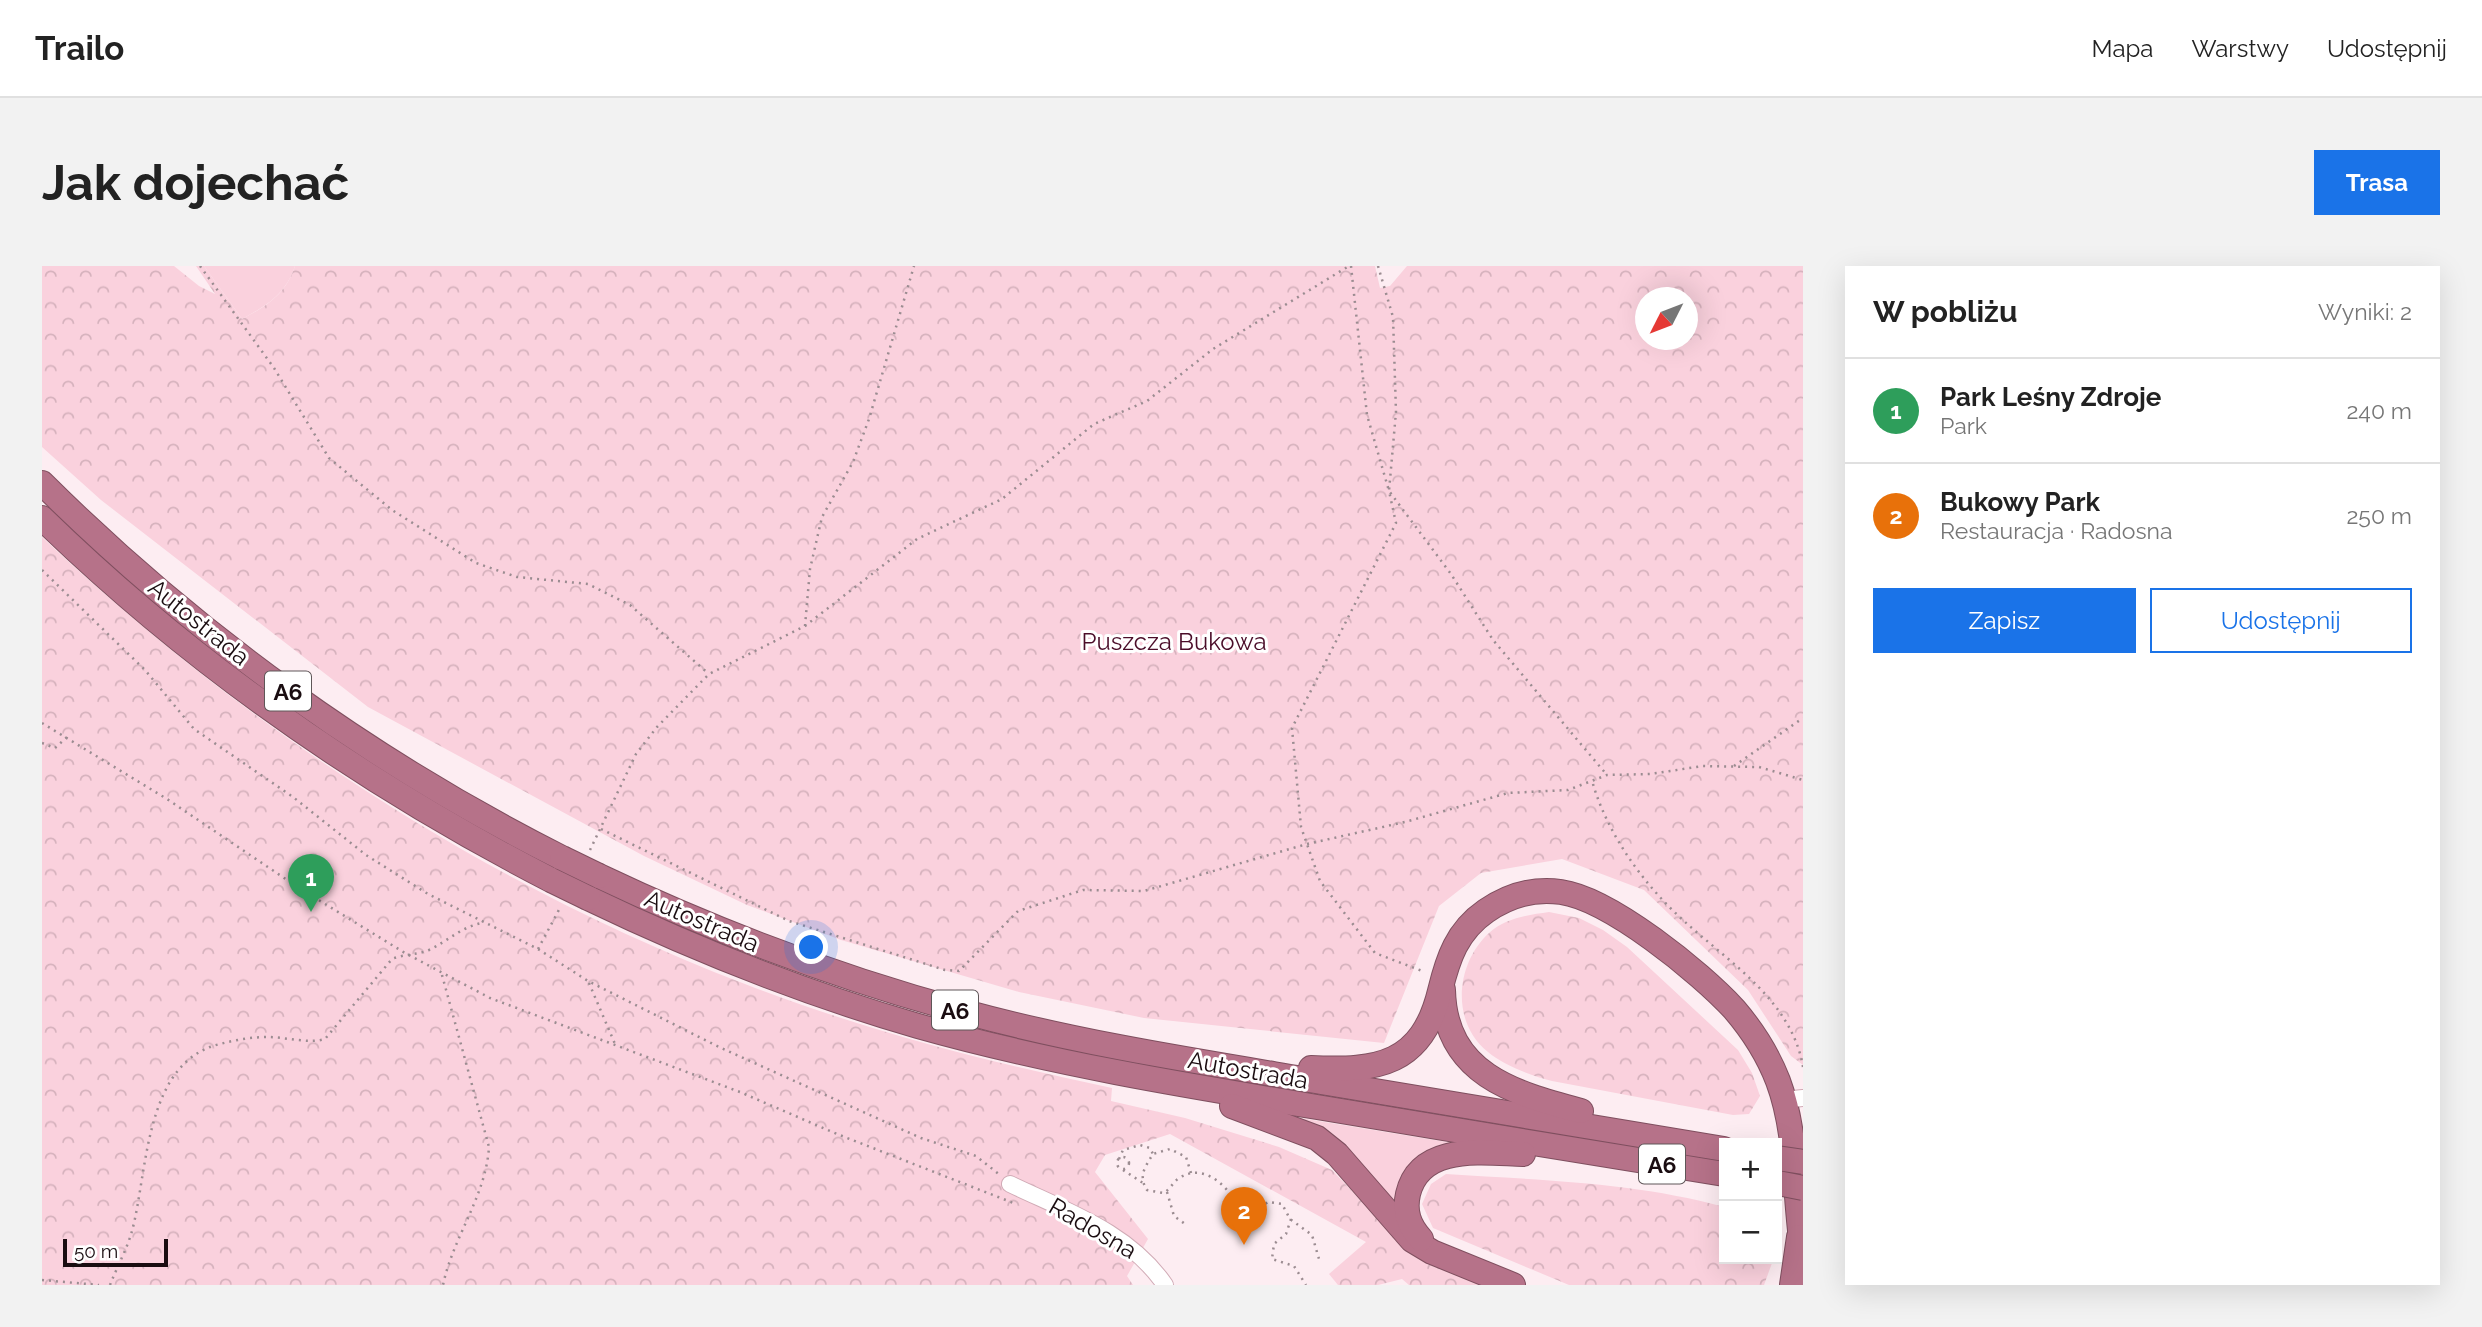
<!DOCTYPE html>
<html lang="pl">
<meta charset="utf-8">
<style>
body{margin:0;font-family:Raleway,sans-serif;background:#f2f2f2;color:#222}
.controls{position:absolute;right:21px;bottom:21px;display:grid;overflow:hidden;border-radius:0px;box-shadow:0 7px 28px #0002}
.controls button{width:63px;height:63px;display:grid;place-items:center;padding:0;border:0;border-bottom:2px solid #e0e0e0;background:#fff;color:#222;font:35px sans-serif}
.compass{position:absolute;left:1593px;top:21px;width:63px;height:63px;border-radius:50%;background:#fff;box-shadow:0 7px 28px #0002;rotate:228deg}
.scale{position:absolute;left:21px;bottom:18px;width:105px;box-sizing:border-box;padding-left:7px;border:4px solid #1a0d11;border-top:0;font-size:19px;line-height:24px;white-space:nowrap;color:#1a0d11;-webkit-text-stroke:5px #fff;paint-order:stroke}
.you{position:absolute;left:770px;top:682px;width:24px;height:24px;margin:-18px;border:5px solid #fff;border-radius:50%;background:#1a73e8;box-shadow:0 0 0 10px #1a73e833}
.badge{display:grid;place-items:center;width:46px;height:46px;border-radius:50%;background:#1a73e8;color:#fff;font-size:23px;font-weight:700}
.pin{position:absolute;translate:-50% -58px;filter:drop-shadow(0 2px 4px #0008)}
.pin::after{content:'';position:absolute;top:37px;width:24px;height:21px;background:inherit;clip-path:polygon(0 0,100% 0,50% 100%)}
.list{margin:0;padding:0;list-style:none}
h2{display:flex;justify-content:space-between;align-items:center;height:91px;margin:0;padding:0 28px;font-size:30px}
h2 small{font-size:23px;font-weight:400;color:#767676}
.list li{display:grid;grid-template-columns:46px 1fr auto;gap:21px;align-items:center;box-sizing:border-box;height:105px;padding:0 28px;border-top:2px solid #e0e0e0}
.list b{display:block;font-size:26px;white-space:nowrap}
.list p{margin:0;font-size:23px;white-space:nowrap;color:#767676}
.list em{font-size:23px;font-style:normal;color:#767676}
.actions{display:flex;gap:14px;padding:21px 28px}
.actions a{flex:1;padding:16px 0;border:2px solid #1a73e8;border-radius:0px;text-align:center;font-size:24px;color:#1a73e8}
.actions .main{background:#1a73e8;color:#fff}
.map{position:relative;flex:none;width:1761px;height:1019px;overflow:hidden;border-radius:0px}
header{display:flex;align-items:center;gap:42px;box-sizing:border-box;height:98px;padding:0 35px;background:#fff;border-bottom:2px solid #e0e0e0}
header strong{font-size:33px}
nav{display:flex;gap:38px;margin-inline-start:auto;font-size:24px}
.intro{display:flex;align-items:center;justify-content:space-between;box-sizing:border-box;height:168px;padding:0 42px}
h1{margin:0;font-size:49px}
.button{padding:18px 32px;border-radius:0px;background:#1a73e8;color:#fff;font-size:24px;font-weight:700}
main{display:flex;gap:42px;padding:0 42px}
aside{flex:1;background:#fff;border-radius:0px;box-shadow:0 7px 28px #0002}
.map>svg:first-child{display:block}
.green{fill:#fad1dd}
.forest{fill:url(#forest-crowns);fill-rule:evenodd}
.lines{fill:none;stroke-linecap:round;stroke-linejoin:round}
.minor-casing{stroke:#d1abb6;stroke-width:18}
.highway-casing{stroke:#7f4f5f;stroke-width:26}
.path{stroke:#9b8c91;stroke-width:2.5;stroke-dasharray:2 5;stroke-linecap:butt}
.minor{stroke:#fff;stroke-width:16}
.highway{stroke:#b67289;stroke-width:24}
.highway-bridge-casing{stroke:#7f4f5f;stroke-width:26;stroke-linecap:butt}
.highway-bridge{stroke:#b67289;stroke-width:24}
.labels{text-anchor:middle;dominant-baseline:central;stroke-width:6;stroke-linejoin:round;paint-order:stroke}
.shield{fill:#fff;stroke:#5f5658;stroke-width:2}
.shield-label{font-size:23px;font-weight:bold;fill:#1a0d11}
.street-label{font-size:24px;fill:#1a0d11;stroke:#fff}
.park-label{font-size:24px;fill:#4b0d29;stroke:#fff}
</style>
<header>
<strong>Trailo</strong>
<nav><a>Mapa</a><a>Warstwy</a><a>Udostępnij</a></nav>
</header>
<div class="intro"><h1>Jak dojechać</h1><a class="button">Trasa</a></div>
<main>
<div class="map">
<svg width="1761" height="1019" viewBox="0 0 1761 1019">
<defs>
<pattern id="forest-crowns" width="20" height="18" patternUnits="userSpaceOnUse" patternTransform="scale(1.75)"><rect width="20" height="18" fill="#fad1dd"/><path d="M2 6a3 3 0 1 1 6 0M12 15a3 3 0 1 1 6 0" fill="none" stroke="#d6b2bd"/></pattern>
</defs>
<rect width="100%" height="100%" fill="#fdedf2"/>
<g class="green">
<path d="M162,0H253C244,28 224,40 200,53Z"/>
<path d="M1258,852L1417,878L1357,940Z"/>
</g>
<g class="forest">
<path d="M0,0H132L157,20L173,28L154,0H162L200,53C225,40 244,28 253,0H1333L1338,22L1348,20L1365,0H1761V799L1749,790L1706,724L1602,624L1520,593L1439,607L1397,640L1342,777L1102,752L977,726L799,674L705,639L602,590L326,441L59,234L0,181ZM1604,32H1646V74H1604Z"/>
<path d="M0,271C204,463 444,619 703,718C822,764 945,796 1070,822L1069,835L1143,852L1237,881L1290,904L1366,984L1449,1019H1367L1360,1013L1336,1019H1296L1287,1008L1324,976L1128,868L1063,889L1053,906L1106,973L1085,1010L1091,1019H0Z"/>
<path d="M1507,646L1537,652L1561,664L1585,681L1696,784L1710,807L1718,830L1707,848L1691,849L1510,815C1490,810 1461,799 1446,786C1408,756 1414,697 1447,667C1464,652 1486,649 1507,646Z"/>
<path d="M1404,908C1495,914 1593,916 1682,941V993H1730V997L1722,1019H1527L1391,962L1380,938L1389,918Z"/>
</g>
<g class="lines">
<g class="minor-casing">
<g id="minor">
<path d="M1741,834L1761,832"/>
<path d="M968,918C1024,945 1087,966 1123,1019"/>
</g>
</g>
<g class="highway-casing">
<g id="highway">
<path d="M0,217C152,368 329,496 520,592"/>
<path d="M0,252C150,398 323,518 509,614"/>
<path d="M557,610C675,666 797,712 923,746C1040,778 1160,796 1279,816C1413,838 1548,861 1682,883"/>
<path d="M546,632C652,683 762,727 876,760C1007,797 1141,819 1275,841C1411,864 1546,886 1682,908"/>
<path d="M1401,724C1403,808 1471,827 1539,845"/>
<path d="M1269,802C1336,805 1380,799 1398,725C1406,692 1415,665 1444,645C1466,630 1492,622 1519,626C1568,633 1658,706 1692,743C1710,764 1726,789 1736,815C1756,868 1752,932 1761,988"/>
<path d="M1190,840L1275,872L1295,888L1370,974L1390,986L1471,1019"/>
<path d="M1379,973C1367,960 1362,946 1366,928C1378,877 1441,887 1481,888"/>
<path d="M1750,1019L1757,971"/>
</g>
</g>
<g class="path">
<path d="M158,0L232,102L287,192L350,244L434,297L475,311L546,318L588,339L667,408"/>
<path d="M1309,0L1325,149L1347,225L1409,308L1451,374L1565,509"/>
<path d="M1336,0L1351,51L1354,146L1347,225L1354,257L1250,462L1259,561L1278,615L1333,687L1383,706"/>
<path d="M0,304L103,404L152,463L251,531L324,589L386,628L496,683L546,715L677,781L879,872L934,890L958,909"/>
<path d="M763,360L768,303L780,251L811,196L827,153L872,0"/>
<path d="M0,457L125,533L257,622L363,687L448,732L698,826L795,868L974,938"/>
<path d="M0,477L13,482L25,471"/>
<path d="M1692,500L1761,452"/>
<path d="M1551,518C1566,569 1602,619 1642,655C1688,697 1750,735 1761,801"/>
<path d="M559,563L747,655L903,704L917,705L976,645L1041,624L1102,625L1265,578L1363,556L1466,527L1526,524L1565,509L1608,508L1661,500L1717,501L1761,514"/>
<path d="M548,584L594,488L615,461L667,408L763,360L875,273L960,233L1052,158L1105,135L1171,83L1307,0"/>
<path d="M496,683L519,640"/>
<path d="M400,709L447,881C444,930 411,971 401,1019"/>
<path d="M547,717L573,778"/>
<circle cx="1081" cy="897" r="6"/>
<path d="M1077,893L1081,884L1098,879L1108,882L1111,888"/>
<path d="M1081,904L1101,917"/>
<path d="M1149,907L1144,891L1128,883L1111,888C1103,901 1096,910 1105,924L1121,927C1128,924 1131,916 1137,912C1159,898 1180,915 1191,932L1189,937L1193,944L1204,942V934L1201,930L1191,932"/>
<path d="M1125,926L1132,950L1143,958"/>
<path d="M1199,945L1202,953L1226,936L1240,938L1248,953L1270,969L1277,993"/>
<path d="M1249,953L1244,968L1232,978L1230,993L1252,1000L1264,1019"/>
<path d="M0,1014L57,1019"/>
<path d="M68,1019C75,1001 85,983 90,965C106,906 102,796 178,778C193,774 210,771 225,771C244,771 266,778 283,773L350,693C362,688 375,689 387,684C406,675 419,661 440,657"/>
</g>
<use href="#minor" class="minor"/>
<use href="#highway" class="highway"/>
<g class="highway-bridge-casing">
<g id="highway-bridge">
<path d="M520,592L557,610"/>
<path d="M509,614L546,632"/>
<path d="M1735,892L1761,896"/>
<path d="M1736,917L1761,922"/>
</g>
</g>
<use href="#highway-bridge" class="highway-bridge"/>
</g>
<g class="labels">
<g class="shield">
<rect x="223" y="405.5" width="46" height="39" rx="5"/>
<rect x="890" y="724.5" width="46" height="39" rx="5"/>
<rect x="1597" y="878.5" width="46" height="39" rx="5"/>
</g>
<g class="shield-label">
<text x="246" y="425">A6</text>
<text x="913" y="744">A6</text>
<text x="1620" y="898">A6</text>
</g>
<g class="street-label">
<text transform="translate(157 356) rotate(39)">Autostrada</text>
<text transform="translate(660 655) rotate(23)">Autostrada</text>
<text transform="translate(1206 804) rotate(10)">Autostrada</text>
<text transform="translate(1051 962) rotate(30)">Radosna</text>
</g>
<g class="park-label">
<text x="1132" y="375">Puszcza Bukowa</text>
</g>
</g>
</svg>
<div class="controls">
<button>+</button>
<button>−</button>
</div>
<svg class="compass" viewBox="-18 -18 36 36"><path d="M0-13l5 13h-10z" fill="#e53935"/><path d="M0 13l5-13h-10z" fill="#767676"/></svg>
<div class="scale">50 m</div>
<div class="you"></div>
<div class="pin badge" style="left:269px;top:646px;background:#2e9e5b">1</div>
<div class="pin badge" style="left:1202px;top:979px;background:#e8710a">2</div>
</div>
<aside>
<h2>W pobliżu<small>Wyniki: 2</small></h2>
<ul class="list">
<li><span class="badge" style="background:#2e9e5b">1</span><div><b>Park Leśny Zdroje</b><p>Park</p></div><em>240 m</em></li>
<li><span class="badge" style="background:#e8710a">2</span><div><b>Bukowy Park</b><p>Restauracja · Radosna</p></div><em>250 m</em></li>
</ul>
<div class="actions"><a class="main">Zapisz</a><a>Udostępnij</a></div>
</aside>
</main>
